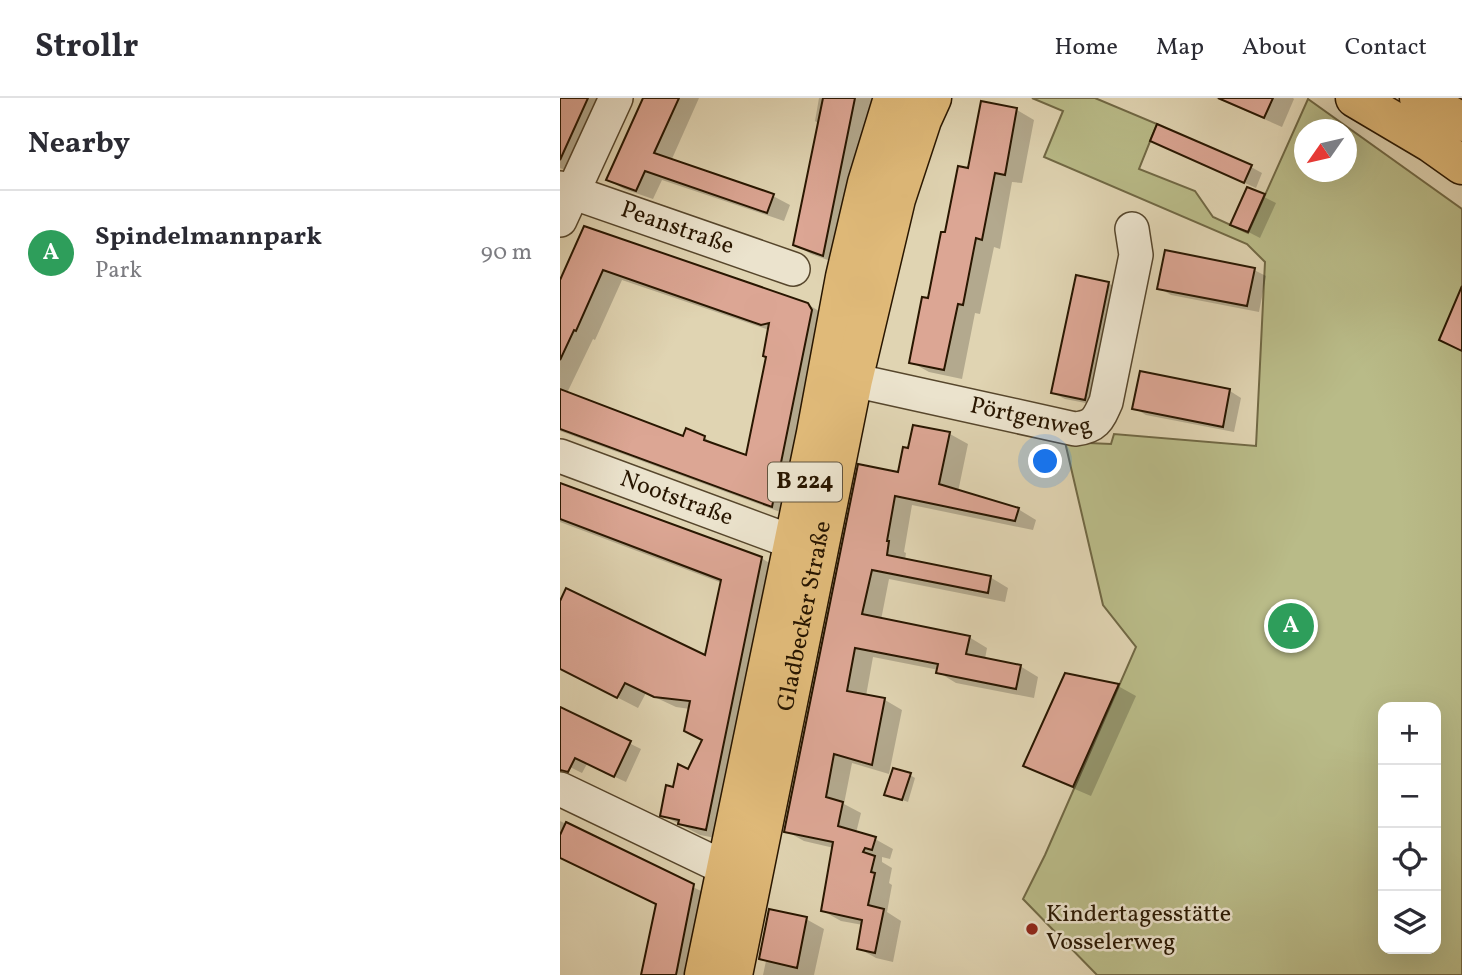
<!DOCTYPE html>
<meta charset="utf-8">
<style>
body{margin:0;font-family:Vollkorn,serif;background:#f7f7f7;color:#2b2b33}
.controls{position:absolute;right:21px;bottom:21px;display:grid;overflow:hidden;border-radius:14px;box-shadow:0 7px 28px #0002}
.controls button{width:63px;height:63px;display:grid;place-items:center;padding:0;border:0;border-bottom:2px solid #e1e1e2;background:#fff;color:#2b2b33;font:35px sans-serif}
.compass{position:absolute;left:734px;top:21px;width:63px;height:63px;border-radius:50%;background:#fff;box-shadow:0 7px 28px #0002;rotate:236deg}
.you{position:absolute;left:486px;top:364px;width:24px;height:24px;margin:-18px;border:5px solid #fff;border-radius:50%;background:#1a73e8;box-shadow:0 0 0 10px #1a73e833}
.badge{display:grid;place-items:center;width:46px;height:46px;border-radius:50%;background:#8f2418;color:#fff;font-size:23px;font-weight:700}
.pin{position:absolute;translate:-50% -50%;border:4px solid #fff;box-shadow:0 2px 7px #0006}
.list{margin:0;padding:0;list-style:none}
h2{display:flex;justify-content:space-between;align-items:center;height:91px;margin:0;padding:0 28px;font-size:30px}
h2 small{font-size:23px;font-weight:400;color:#7c7c81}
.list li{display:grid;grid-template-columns:46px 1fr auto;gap:21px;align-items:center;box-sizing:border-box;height:126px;padding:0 28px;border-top:2px solid #e1e1e2}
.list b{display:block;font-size:26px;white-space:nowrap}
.list p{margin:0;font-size:23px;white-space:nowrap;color:#7c7c81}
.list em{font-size:23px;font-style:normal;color:#7c7c81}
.icon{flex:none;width:38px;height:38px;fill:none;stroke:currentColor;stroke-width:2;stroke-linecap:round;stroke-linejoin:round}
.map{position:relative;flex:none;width:902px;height:877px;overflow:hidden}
header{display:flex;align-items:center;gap:42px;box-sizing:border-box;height:98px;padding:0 35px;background:#fff;border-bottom:2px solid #e1e1e2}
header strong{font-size:33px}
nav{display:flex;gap:38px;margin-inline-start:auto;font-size:24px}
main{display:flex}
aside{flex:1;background:#fff}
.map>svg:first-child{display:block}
.green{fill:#b9bb88;stroke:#706844;stroke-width:2;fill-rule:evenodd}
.shadow{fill:#0003;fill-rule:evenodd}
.building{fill:#dca694;stroke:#281600;stroke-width:2}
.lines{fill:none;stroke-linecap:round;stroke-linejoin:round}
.minor-casing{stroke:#56462c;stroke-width:36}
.major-casing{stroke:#281600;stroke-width:41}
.minor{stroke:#ebe3cd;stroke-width:33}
.major{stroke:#e0ba79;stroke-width:38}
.poi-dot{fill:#8f2418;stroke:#ebe3cd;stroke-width:2.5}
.labels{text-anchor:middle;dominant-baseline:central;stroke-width:5;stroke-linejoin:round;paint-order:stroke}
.shield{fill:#ebe3cd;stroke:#62543e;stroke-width:2}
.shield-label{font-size:23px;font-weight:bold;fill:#281600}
.street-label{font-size:24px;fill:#281600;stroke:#ebe3cd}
.poi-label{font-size:24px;fill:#281600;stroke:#ebe3cd;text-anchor:start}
</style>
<header>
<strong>Strollr</strong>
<nav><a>Home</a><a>Map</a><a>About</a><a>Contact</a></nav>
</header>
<main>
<aside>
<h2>Nearby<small></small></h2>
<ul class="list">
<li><span class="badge" style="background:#2e9e5b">A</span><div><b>Spindelmannpark</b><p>Park</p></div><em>90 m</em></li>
</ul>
</aside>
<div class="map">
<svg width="902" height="877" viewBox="0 0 902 877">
<rect width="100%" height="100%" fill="#e0d4b2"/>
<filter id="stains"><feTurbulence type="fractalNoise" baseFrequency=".00286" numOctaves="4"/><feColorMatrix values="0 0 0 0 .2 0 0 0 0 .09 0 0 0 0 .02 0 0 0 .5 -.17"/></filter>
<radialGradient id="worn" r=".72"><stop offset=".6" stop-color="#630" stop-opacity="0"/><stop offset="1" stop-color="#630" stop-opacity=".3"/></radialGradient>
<path class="green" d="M472,0H535L597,26L579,71L635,93L653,119L688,135L748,1L902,111V877H537L463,801L485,757L576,549L543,507L505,344L551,346L554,336L696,348L705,164L687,146L484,59L503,13ZM744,32H786V74H744ZM823,609H876V851H823Z"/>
<g class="shadow">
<path d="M0,0H55L20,77L0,70Z"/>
<path d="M85,0H139L111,63L213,98L230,107L224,123L102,82L93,101L64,91L48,82Z"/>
<path d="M259,0H313L279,166L251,156L234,146L258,25L255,23Z"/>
<path d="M656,0H733L734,1L722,29Z"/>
<path d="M457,12L474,22L462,85L452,84L440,151L434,149L420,216L415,215L402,281L369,274L351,264L387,137L410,72Z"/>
<path d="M592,43L691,69L702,75L696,90Z"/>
<path d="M688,91L716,105L700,140L673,126Z"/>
<path d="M25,130L247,206L266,217L231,418L0,333V186ZM62,182L209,232L208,259L187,359L163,350L144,340H124L7,295L33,241L35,242Z"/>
<path d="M694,172L706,178L699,214L611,197L599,190Z"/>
<path d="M548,185L560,192L536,307L505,301L493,295Z"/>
<path d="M670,293L681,300L674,334L586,317L574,310Z"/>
<path d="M355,329L390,336L408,346L398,394L458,411L476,422L473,432L352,407L344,454L346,455L345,462L430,479L448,490L445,504L329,481L321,522L409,539L427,550L425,561L460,568L478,579L474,600L396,585L378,574L379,572L313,559L306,598L325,602L342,612L329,676L292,665L284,706L301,715L296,735L315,741L333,751L330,761L322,759V764L332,770L329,785L332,787L327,814L341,823L333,864L316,860L298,850L303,827L281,823L263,813L274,750L244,743L226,733L339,377L349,352Z"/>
<path d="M0,387L201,460L221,472L166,742L140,737L102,717L115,691L129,673L144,643L130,611L116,609L86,595L78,610L0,570V507L146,560L162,485L0,424Z"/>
<path d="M506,577L558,588L576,598L531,698L482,677L465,667Z"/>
<path d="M0,611L81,651L66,684L27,666L22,675L0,664Z"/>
<path d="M350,677L355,680L348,704L326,696Z"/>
<path d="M0,723L153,799L137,877H83L97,807L0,760Z"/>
<path d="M246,821L264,831L254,877H203L206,863L200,860Z"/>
</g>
<g class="building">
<path d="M0,0H28L0,62Z"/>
<path d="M83,0H119L94,55L214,96L207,115L85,73L76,93L46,82Z"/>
<path d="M263,0H295L263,158L233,147Z"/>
<path d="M658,0H713L704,20Z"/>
<path d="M421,3L457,10L445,77L435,75L422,142L416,140L403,207L398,206L384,272L349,265L362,199L368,200L381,134H385L398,68L408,70Z"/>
<path d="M597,26L692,67L684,85L590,43Z"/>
<path d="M687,89L705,96L688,134L670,127Z"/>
<path d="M24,128L248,205L252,212L212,409L0,331V291L123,338L126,330L145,338L144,342L186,357L206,259L203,258L209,225L201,227L43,172L16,233L14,232L0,262V182Z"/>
<path d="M605,152L695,170L687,208L597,191Z"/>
<path d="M516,177L549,184L525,302L491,295Z"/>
<path d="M902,188V253L879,242Z"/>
<path d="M580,273L670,291L663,329L572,311Z"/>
<path d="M353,327L390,334L379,386L459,410L455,423L335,398L327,443H329L327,457L431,478L428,495L312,472L302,516L410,538L406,556L461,567L456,591L376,575L378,566L295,550L287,593L325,600L312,667L274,656L266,699L283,704L278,728L316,739L312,752L305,750L303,754L315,758L311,774L315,775L308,807L324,811L315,855L297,851L302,822L261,813L273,744L224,734L298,366L338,374L343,349L348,350Z"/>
<path d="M0,385L202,459L146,732L118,726L119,722L100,718L106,687L113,689L118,666L128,671L142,642L124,633L130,603L94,599L65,585L57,600L0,571V503L6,490L145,557L161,482L0,421Z"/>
<path d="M505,575L559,586L513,689L463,668Z"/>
<path d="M0,609L71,643L54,679L15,660L8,674L0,672Z"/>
<path d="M333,670L351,675L342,702L324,697Z"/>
<path d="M6,724L134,786L116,877H81L96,806L0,760V737Z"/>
<path d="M209,811L247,819L237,870L199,861Z"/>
</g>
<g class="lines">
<g class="minor-casing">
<g id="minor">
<path id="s1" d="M0,90L233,171"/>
<path d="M0,122L56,0"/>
<path id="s2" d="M293,282L515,331C535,329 538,322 546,304L576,157L572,131"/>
<path id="s3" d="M0,358L232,444"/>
<path d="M0,691L165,770"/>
</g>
</g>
<g class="major-casing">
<g id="major">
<path d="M795,0L871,45L902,67"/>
<path d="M859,0L902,24"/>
<path d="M144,877L256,335L285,179L307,85L333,0"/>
<path id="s4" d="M173,877L293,282L336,101L362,22L372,0"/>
</g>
</g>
<use href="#minor" class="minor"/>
<use href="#major" class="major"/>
</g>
<circle class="poi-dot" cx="472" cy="831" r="7"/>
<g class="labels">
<rect class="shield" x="208" y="364.5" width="74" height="39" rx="5"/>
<g class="shield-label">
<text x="245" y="384">B 224</text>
</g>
<g class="street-label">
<text stroke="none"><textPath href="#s1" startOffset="124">Peanstraße</textPath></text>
<text stroke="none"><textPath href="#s2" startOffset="182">Pörtgenweg</textPath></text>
<text stroke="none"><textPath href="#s3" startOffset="124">Nootstraße</textPath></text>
<text stroke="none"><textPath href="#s4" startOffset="366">Gladbecker Straße</textPath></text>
</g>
<g class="poi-label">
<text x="486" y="817">Kindertagesstätte<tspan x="486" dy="28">Vosselerweg</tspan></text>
</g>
</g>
<rect width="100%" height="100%" filter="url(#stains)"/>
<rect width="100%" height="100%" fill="url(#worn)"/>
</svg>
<div class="controls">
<button>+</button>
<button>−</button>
<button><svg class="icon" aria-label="locate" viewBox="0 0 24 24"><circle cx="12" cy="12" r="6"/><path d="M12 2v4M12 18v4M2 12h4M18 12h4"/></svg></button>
<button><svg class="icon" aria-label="layers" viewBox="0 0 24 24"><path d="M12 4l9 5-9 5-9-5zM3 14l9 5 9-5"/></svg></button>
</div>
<svg class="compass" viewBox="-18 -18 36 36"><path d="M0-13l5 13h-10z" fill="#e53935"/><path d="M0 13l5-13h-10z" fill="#7c7c81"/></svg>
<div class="you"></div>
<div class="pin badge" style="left:731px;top:528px;background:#2e9e5b">A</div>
</div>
</main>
